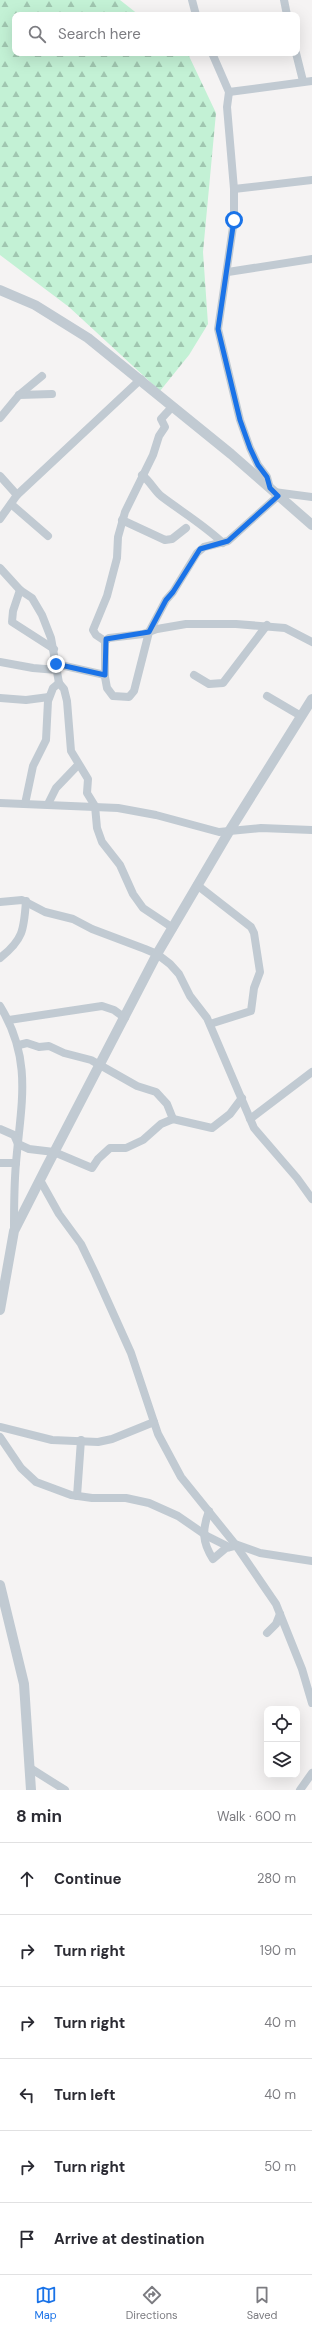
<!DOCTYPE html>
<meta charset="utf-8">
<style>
body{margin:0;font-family:"DM Sans",sans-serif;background:#f7f7f7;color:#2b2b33}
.controls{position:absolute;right:12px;bottom:12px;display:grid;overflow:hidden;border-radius:8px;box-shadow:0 4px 16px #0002}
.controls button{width:36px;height:36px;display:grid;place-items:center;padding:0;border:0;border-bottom:1px solid #e1e1e2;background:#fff;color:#2b2b33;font:20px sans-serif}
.stop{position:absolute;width:12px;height:12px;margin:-9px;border:3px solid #1a73e8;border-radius:50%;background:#fff}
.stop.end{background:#1a73e8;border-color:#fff;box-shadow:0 1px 4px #0008}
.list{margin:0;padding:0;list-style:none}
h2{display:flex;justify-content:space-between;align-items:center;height:52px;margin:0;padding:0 16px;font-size:17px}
h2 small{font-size:13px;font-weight:400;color:#7c7c81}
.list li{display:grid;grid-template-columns:26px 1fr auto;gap:12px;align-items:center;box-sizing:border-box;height:72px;padding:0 16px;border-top:1px solid #e1e1e2}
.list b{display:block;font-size:15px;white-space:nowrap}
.list em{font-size:13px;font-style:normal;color:#7c7c81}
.icon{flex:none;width:22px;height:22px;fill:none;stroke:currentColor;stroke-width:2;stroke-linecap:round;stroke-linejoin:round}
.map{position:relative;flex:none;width:312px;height:1790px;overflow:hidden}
.search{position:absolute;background:#fff;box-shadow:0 4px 16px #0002;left:12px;right:12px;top:12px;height:44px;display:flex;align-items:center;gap:10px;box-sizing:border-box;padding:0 14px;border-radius:8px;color:#7c7c81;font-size:15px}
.sheet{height:484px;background:#fff}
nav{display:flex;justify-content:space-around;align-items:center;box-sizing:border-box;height:56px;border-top:1px solid #e1e1e2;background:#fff;font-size:11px;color:#7c7c81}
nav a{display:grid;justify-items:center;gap:2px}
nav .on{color:#1a73e8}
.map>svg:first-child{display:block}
.forest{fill:url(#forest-firs)}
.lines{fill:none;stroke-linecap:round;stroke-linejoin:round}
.minor{stroke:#c1cad2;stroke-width:8}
.tertiary{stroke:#c1cad2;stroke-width:10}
.route{stroke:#1a73e8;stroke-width:5}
</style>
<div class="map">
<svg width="312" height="1790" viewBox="0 0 312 1790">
<defs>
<pattern id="forest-firs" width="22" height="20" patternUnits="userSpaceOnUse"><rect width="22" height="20" fill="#c3f1d5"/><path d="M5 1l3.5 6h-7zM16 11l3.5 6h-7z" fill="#a0c6b0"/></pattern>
</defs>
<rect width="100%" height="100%" fill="#f5f3f3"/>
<path class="forest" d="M0,0H120L139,15H15V53H186L189,56L216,113L203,252L208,324L189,355L160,391L69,307L0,255Z"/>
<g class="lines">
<g class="minor">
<path d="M192,0L196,15"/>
<path d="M284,0L287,15"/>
<path d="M212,53L229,92L227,107L234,189V220L218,329L240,420L250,448L258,465L267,477L270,488"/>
<path d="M296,53L303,81"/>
<path d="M229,92L312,81"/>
<path d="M234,189L312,180"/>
<path d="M228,272L312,259"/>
<path d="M19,395L52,394"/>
<path d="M0,418L19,395L42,376"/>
<path d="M142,475C150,481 154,490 161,496C182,512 204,525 223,543"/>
<path d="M0,476L17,495"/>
<path d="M274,492L312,497"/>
<path d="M11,504L48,536"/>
<path d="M0,519L17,495L141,379"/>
<path d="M122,520L165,540L172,539L186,528"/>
<path d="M0,568L20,590L32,598L42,615L51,638L59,683L64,689L67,701L71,751L88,779L87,793L95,806L97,828L102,842L120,865L133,894L143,908L173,928"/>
<path d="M20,590L13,611L12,622L54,649"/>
<path d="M105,641V677L107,688L113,696L129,697L134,691L149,632L166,600L173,592L197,553L204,547L228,541L278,496"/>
<path d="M105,641L96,635L93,630L107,596L117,558L118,537L125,512L153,455L159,436L165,427L161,419L172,407"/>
<path d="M105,641L109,638L143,634L157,629L186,624H236L285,628L312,642"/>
<path d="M0,662L33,668L57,670"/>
<path d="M56,664L105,675"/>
<path d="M194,675L209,684L223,683L267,625"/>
<path d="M267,696L301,716"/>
<path d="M0,698L26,700L49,697"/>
<path d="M0,803L118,808L156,815L219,832L261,828L312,830"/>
<path d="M25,804L33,766L46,740L48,701L53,688L59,683"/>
<path d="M48,804L56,788L78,765"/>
<path d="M197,885L251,927L254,933L260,972L254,988L251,1011L210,1024"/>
<path d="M0,902L22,900L45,912L73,919L92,929L145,949L157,954L170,964L179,974L190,996L207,1018L254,1128L297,1178L312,1199"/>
<path d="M0,958C23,940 24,930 26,901"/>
<path d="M0,1006C33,1060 21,1103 16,1163C14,1185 14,1208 14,1230"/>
<path d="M9,1020L102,1006L114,1010L125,1018"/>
<path d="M19,1045L27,1043L39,1047L49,1046L64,1053L91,1060L137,1086L156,1092L167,1104L173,1119"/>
<path d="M250,1119L312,1072"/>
<path d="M0,1129L14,1135L18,1144L29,1149L54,1152L92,1168L98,1159L110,1148H126L143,1140L161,1124L173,1119L212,1128L230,1114L242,1098"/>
<path d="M0,1163H16"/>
<path d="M40,1180L59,1214L81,1244L95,1273L131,1353L158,1434L181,1477L235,1544L260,1553L312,1561"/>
<path d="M0,1427L52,1440L98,1442L112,1439L154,1422"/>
<path d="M0,1437L21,1468L36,1482L71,1495L92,1498H126L149,1503L178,1516L207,1536L229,1547"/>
<path d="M77,1496L81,1440"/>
<path d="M209,1511C202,1530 202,1542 213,1559L226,1548L234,1546"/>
<path d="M235,1544L276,1604L302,1669L312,1703"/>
<path d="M267,1633L276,1624L280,1614"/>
<path d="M30,1768L65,1790"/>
<path d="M300,1790L312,1773"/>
</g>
<g class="tertiary">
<path d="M0,290L35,305L88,338L231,454L312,525"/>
<path d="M0,1310L14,1231L46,1168L157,954L230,830L312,699"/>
<path d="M0,1585L24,1684L31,1790"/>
</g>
</g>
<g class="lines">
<path class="route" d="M56,664L105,675L106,639L149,632L166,600L173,592L200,549L228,541L278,496L270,488L267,477L258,465L250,448L240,420L218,329L234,220"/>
</g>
</svg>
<div class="controls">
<button><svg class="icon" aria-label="locate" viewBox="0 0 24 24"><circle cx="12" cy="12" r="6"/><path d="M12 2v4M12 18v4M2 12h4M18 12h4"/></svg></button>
<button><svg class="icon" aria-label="layers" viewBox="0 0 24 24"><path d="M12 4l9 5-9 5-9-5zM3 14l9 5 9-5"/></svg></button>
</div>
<div class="stop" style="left:234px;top:220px"></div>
<div class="stop end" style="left:56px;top:664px"></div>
<div class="search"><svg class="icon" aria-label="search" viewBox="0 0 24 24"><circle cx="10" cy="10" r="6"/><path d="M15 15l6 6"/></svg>Search here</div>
</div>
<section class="sheet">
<h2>8 min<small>Walk · 600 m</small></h2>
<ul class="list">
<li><svg class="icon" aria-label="ahead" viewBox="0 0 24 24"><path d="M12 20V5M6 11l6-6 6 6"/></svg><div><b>Continue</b></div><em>280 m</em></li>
<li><svg class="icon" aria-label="right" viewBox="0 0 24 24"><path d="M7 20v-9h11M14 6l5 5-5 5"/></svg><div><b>Turn right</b></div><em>190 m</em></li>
<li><svg class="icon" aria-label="right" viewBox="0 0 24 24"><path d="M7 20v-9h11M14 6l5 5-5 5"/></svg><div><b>Turn right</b></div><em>40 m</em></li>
<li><svg class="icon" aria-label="left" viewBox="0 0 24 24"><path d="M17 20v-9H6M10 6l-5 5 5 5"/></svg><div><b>Turn left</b></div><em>40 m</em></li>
<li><svg class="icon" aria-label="right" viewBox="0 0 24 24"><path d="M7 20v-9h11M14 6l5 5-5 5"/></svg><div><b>Turn right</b></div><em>50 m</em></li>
<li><svg class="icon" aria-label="arrive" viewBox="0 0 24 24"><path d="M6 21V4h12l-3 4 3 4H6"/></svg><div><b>Arrive at destination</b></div></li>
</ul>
</section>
<nav>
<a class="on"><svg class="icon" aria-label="map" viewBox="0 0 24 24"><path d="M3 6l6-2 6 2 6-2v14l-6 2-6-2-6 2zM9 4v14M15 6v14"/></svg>Map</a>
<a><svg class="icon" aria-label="directions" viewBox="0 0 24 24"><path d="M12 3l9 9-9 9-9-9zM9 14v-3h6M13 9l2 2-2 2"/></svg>Directions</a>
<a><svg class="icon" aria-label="saved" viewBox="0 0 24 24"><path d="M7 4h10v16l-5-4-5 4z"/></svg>Saved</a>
</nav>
